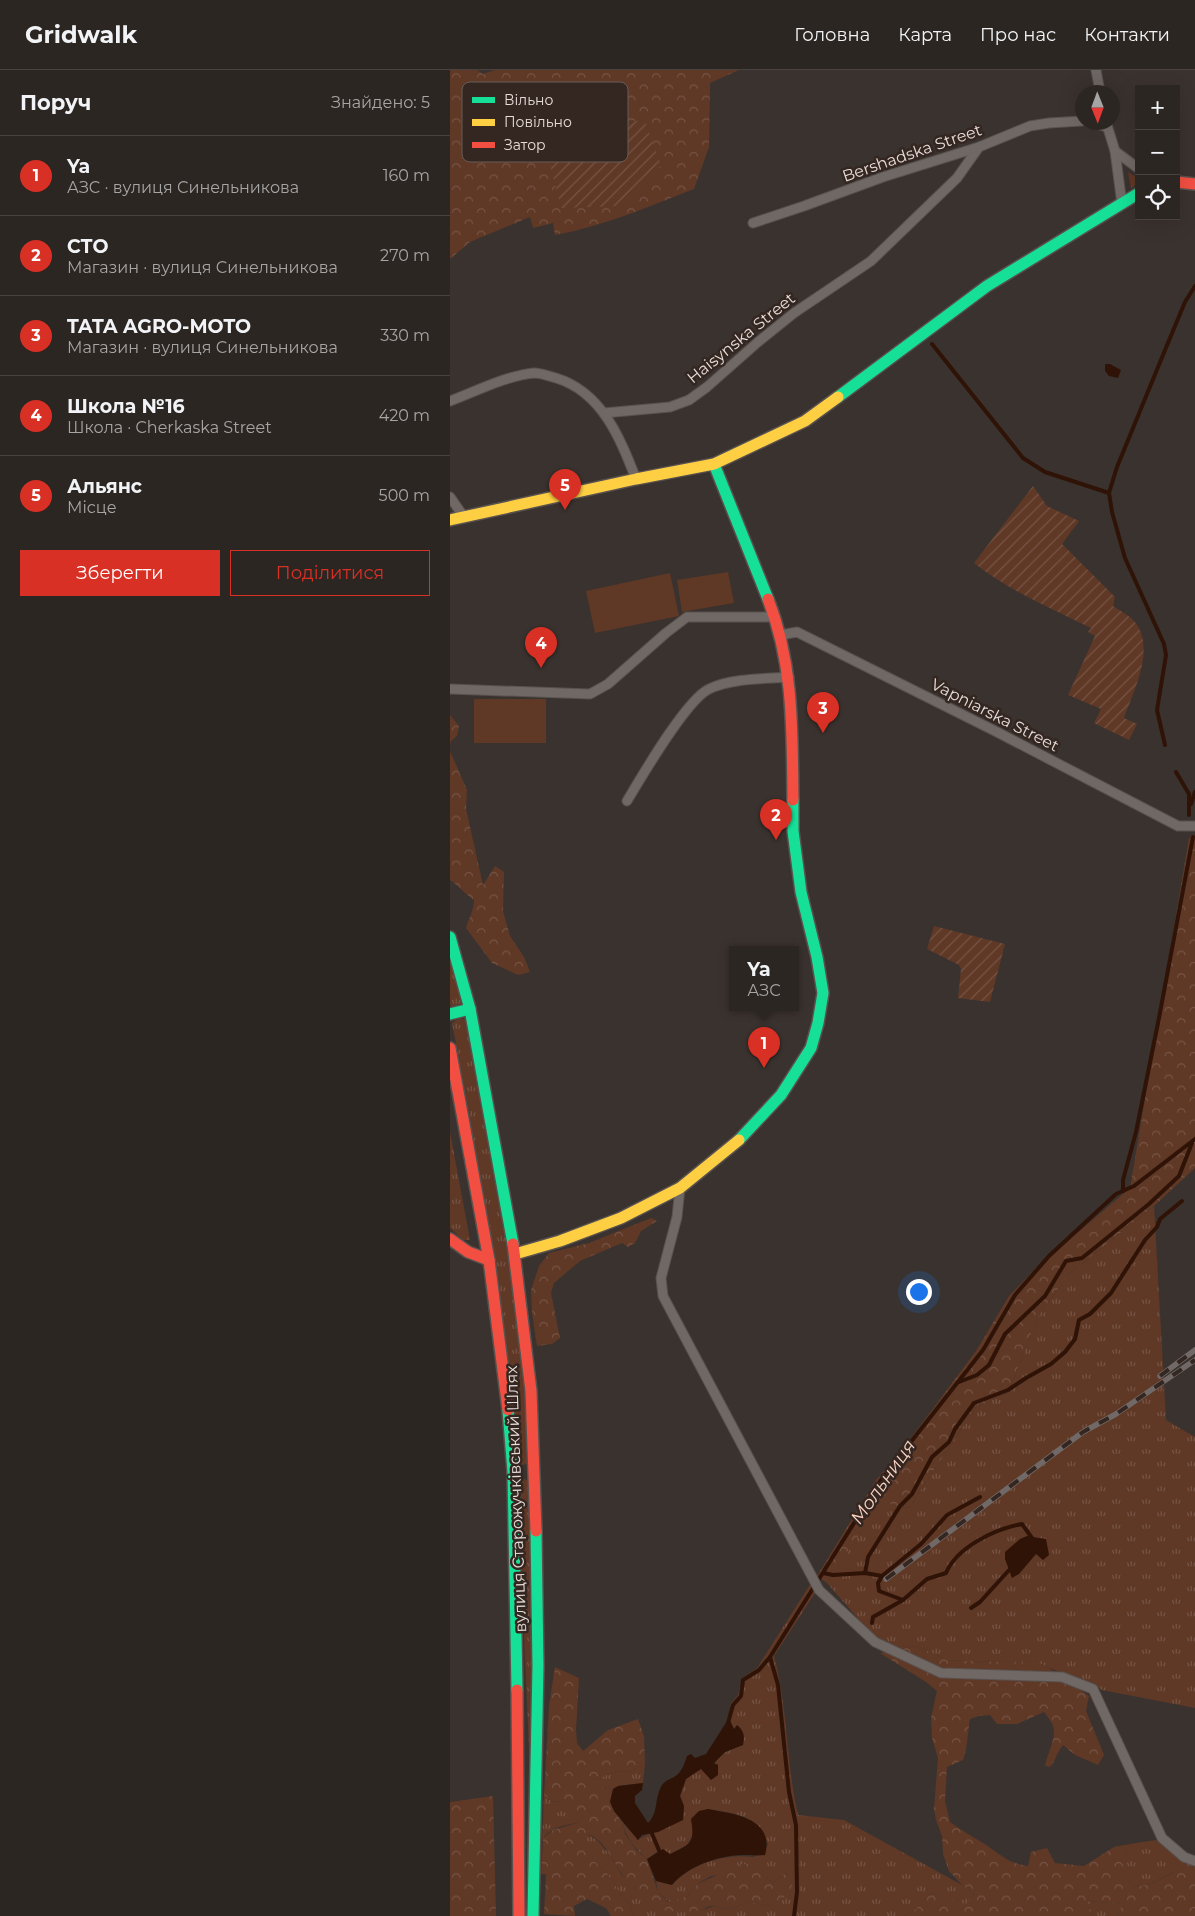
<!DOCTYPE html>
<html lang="uk">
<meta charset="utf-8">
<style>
body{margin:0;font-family:Montserrat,sans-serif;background:#38322f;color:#f1f3f6}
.controls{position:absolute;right:15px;top:15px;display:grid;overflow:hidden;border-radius:0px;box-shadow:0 5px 20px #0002}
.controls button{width:45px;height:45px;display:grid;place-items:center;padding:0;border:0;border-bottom:1px solid #484340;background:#2c2622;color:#f1f3f6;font:25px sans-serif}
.compass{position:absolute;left:625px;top:15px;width:45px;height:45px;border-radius:50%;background:#2c2622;box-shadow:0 5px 20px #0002;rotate:179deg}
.you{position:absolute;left:468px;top:1221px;width:18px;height:18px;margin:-12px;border:4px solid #fff;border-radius:50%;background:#1a73e8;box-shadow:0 0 0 8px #1a73e833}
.badge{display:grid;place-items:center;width:32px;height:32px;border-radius:50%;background:#d93025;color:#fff;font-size:16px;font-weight:700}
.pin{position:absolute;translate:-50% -41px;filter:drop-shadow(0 1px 2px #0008)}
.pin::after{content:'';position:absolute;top:26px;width:18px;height:15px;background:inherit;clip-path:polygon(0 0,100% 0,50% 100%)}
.popup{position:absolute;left:279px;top:876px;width:70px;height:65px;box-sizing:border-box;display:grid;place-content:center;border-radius:0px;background:#2c2622;filter:drop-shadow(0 1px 4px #0005);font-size:16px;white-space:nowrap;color:#a6a5a5}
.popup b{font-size:19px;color:#f1f3f6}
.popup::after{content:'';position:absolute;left:50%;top:100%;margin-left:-10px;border:10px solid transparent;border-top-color:#2c2622}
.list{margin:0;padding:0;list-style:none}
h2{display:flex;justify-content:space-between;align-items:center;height:65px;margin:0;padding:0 20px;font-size:21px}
h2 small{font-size:16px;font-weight:400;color:#a6a5a5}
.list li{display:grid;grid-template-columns:32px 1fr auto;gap:15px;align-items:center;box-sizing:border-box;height:80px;padding:0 20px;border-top:1px solid #484340}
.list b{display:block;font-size:19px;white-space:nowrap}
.list p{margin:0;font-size:16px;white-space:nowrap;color:#a6a5a5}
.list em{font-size:16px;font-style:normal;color:#a6a5a5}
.actions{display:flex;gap:10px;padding:15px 20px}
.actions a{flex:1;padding:11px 0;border:1px solid #d93025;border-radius:0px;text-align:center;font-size:18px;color:#d93025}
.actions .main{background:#d93025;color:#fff}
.icon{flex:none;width:28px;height:28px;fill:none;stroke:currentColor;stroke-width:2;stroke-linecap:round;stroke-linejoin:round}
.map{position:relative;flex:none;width:745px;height:1846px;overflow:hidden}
header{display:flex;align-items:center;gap:30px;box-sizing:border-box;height:70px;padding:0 25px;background:#2c2622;border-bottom:1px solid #484340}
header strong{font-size:24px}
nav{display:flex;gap:28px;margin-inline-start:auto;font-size:18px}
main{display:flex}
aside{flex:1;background:#2c2622}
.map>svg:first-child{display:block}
.grass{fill:url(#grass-tufts)}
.forest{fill:url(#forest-crowns);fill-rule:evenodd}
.park{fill:#5f3826}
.garden{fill:url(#garden-furrows)}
.water{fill:#301307}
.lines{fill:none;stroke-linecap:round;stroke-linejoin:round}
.stream{stroke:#301307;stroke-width:4}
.street-casing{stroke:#58514e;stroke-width:11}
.fast-casing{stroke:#58514e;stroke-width:14}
.slow-casing{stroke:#58514e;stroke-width:14}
.jam-casing{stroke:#58514e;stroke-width:14}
.street{stroke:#6f6865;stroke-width:9}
.fast{stroke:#16e098;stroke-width:11}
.slow{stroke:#ffcf43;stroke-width:11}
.jam{stroke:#f24e42;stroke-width:11}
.rail-casing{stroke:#706967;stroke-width:5.5}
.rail{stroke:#342620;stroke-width:4;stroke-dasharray:11;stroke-linecap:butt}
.labels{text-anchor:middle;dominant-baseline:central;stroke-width:5;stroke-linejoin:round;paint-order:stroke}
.street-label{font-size:16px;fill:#e6dcd8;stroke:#342620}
.water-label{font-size:18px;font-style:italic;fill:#fad3c2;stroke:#342620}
.key{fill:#342620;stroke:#695d57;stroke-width:1}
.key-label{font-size:14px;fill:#e6dcd8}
</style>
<header>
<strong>Gridwalk</strong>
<nav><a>Головна</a><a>Карта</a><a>Про нас</a><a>Контакти</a></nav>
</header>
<main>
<aside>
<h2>Поруч<small>Знайдено: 5</small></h2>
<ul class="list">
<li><span class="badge">1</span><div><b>Ya</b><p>АЗС · вулиця Синельникова</p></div><em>160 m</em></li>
<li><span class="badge">2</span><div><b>СТО</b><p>Магазин · вулиця Синельникова</p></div><em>270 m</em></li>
<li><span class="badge">3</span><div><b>TATA AGRO-MOTO</b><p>Магазин · вулиця Синельникова</p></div><em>330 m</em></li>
<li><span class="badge">4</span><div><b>Школа №16</b><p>Школа · Cherkaska Street</p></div><em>420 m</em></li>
<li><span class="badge">5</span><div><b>Альянс</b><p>Місце</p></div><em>500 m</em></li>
</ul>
<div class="actions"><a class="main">Зберегти</a><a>Поділитися</a></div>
</aside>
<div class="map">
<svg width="745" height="1846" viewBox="0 0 745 1846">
<defs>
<pattern id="grass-tufts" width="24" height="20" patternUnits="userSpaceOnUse" patternTransform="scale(1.25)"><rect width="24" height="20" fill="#5f3826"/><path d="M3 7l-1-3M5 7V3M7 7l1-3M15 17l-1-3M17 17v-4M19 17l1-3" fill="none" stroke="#765445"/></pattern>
<pattern id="forest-crowns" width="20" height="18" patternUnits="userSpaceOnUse" patternTransform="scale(1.25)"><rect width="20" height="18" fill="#5f3826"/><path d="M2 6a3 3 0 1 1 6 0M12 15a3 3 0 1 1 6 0" fill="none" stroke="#765445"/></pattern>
<pattern id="garden-furrows" width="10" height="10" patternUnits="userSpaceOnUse" patternTransform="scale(1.25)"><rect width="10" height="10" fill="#5f3826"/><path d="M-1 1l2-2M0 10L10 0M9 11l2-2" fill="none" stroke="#765445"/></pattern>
</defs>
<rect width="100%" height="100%" fill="#3a322e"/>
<g class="grass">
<path d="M678,102L689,109V113L681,118Z"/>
<path d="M0,885L12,933L3,937L0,935Z"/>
<path d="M8,949H15L58,1184L74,1320L80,1393L73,1395L67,1392L20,1047L2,953Z"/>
<path d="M0,1063L1,1067L20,1170H13L0,1158Z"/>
<path d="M704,1136L716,1350L745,1367V1638L652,1620L645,1615L599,1598L585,1591L549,1592L497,1590L467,1576L447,1580L426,1569L377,1513L431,1431L459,1438L525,1338L558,1323L588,1246L619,1204Z"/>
<path d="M75,1409L81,1413L82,1744L67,1412Z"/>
<path d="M361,1513L365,1523L324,1586C338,1638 336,1693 348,1745L394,1750L512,1815L525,1825L516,1835L481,1823L465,1840L454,1846H183L181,1835L172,1826L157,1803L144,1791L134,1767L137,1764L147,1770L160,1785L171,1804L202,1834L247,1840L256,1839L264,1836L279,1840L297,1832L321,1836L350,1805L338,1801L323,1813L317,1807L292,1794L272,1805L261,1806L247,1814L238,1826L219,1832L208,1822L206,1811L222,1815C241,1793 276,1783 304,1787L318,1775C309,1744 285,1744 258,1739L237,1775L220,1784L208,1781L197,1789C186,1779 175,1768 173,1753L188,1770C190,1767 226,1752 233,1750L234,1736L230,1726L236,1709L251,1698L261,1710C265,1685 270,1684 293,1675L278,1648L281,1633L288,1625L292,1608L307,1598Z"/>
<path d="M195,1694L193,1713L168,1716L163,1719L146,1716L145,1710L163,1702L181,1701Z"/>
<path d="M94,1725L102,1731L111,1732L131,1752C117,1755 99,1757 92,1770Z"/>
<path d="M706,1770L732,1791L744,1796C722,1798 705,1817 683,1817L676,1806V1786L680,1774Z"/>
<path d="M636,1831L673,1834L668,1846H643Z"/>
</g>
<g class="forest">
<path d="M0,0H27L33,4L45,0H289L260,13L259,77L244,119C198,137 154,156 105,165L103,153L83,158L80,147L20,172L0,189ZM194,49L168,136L92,63L150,60Z"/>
<path d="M0,645L9,656L7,666L1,671L0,676Z"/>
<path d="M0,681L17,720L16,739L33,815L45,796L54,802L53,841L60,866L74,887L80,902L68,905L42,893L16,858C19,848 24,840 24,830C14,823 9,816 0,810Z"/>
<path d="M745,765V1098L704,1136L619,1204L588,1246L558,1323L525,1338L459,1438L431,1432L377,1513L367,1506L426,1410L452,1380L526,1281L559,1226L586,1198L680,1118L739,768Z"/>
<path d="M201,1148L207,1151L191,1161L185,1173L178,1177L172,1173L130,1191L104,1213L101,1223L110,1268L102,1274L87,1276L82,1243L81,1220L89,1196L99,1183L139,1173Z"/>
<path d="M467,1576L497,1590L549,1592L585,1591L599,1598L639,1626L636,1641L654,1685L648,1695L625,1685L613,1675C606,1684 606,1690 600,1697L595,1696C597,1684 607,1668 603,1656C602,1652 597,1646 594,1642L567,1654H547L540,1645L529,1646L520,1649C518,1660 517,1681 513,1690L497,1697L495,1731L500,1752C511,1760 522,1766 533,1773C550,1784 557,1793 578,1796L581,1782L597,1778L605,1793L634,1796L664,1777L680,1774L676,1786V1806L683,1817C706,1817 726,1796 745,1796V1846H668L672,1834L637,1831L643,1846H454L465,1840L481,1823L516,1834L525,1825L512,1815L499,1801L493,1784L492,1766L486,1750L484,1739L488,1688L482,1668L481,1648L487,1621L476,1612L430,1583Z"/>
<path d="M105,1597L129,1608L126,1660L127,1673L133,1681L158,1660L188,1649L194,1666L195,1694L181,1701L163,1702L146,1710V1716L163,1719L160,1732L164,1741L173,1753L175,1764L186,1780L197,1789L208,1822L218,1832L238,1826L247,1814L292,1794L309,1793L317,1798V1807L323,1813L338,1801L349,1798L350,1805L342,1815L341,1823L321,1836L297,1832L279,1840C274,1839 269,1836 264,1836C260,1835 257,1838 254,1839C239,1843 223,1844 208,1838C194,1832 181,1816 172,1804C162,1791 155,1769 137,1764L135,1767L144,1791L157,1803L172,1826L181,1835L183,1846H161L156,1838L137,1829L124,1836L125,1846L94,1844L96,1804H91L93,1768L103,1760L130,1752L111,1732L102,1731L94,1725L99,1636Z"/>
<path d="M43,1726L46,1846H0V1732Z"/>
</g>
<g class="park">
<path d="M278,502L284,533L232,542L227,510Z"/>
<path d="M220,503L229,546L145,563L136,521Z"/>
<rect x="24" y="629" width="72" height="44"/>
</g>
<g class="garden">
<path d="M194,49L211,95L190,121L168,136L111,138L92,62L150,60Z"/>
<path d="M583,416L597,436L629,451L612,474L665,527L663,536C669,540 677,544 682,549C708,574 684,620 674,648L687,654L679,670L644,653L651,639L618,625L645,566L638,562L641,558C601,538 559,521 524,493Z"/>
<path d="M484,856L555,874L540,932L508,928L511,899L509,895L477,879Z"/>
</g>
<g class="water">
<path d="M655,294H660L671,300L668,308L659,306L655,301Z"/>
<path d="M577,1466L596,1469L599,1485L593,1490L586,1484L569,1504L562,1508L555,1489V1482L570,1469Z"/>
<path d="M279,1648L284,1659L287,1655C294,1661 295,1666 293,1675L275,1682L264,1693L268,1695V1705L261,1710L251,1699L236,1709L230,1726L234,1736L233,1750L208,1762L192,1765L188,1770L164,1741L160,1732L163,1719L168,1716L193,1713L192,1720L185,1726V1733L198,1753C209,1742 204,1728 212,1715C216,1709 223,1709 228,1704C233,1699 235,1692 237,1686L241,1684L245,1688L256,1684Z"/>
<path d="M258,1739C284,1744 325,1748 315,1785C307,1786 300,1785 292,1785C267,1786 238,1796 222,1815L206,1811L197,1789L213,1779L220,1784C241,1774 245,1773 241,1749L249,1741Z"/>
</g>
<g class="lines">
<g class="stream">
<path d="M482,274L573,388L595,402L659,423"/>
<path d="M715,675L707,640L716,585L714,574L675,488L662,442L659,423L667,397L713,285L735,232L745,216"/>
<path d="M726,702L739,724V745"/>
<path d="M741,734L745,722"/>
<path d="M673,1121V1110L686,1062L709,948L743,767"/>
<path d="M509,1312L527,1305L539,1295L555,1264L595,1226L616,1191L632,1188L699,1134L729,1106L742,1073"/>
<path d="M530,1427L497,1445L471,1474L432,1506L428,1513L429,1521L453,1530L477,1509L496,1503C507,1477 545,1459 572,1454L582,1468"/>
<path d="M373,1503L383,1505L415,1503L432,1506"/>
<path d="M415,1503L418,1487L450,1436L462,1424L482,1387L499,1372L505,1359L524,1333L558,1320L576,1308L601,1294L615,1282L625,1269L629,1250L640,1244L661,1223L695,1170L707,1157L710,1149L732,1131"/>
<path d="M521,1538L530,1532L560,1499"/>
<path d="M422,1553L423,1547L453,1530"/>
<path d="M278,1653L283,1635L291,1626L293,1610L309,1600L320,1587"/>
<path d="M200,1759L211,1785"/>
<path d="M344,1846L347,1822L346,1755L339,1722L328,1615L320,1587L431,1410L533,1280L565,1225L599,1186L666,1124L684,1116L745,1069"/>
</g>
<g class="street-casing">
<g id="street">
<path d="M646,0L650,22"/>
<path d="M639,52L657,57"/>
<path d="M656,52L665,81L689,99"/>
<path d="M665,81L672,134"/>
<path d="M303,153L354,136L433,107L529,77L580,56L599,53L632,51"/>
<path d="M0,331C27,321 55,306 84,303C91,303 99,306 106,308C152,322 170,368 186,409"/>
<path d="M154,343L220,337L239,330L257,317L308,272L344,243L421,191L507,108L529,77"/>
<path d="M0,427L14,447"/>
<path d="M331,565L347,562L545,661L728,756H745"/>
<path d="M0,619L140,624L158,614L216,563L237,547H325"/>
<path d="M177,731C192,706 236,630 259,619C281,608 315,609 339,607"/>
<path d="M230,1118L227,1147L211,1208L213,1226L369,1520L425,1572L491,1603L612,1607L643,1619L712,1768L734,1787L745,1791"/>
</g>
</g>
<g class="fast-casing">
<g id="fast">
<path d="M388,327L537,216L689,123"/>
<path d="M264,394L318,529"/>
<path d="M0,867L20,939L63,1174"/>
<path d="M0,944L20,939"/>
<path d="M289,1070L331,1025L361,978L368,953L373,923L367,887L351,822L343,761V730"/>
<path d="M58,1340L63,1402L67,1620"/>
<path d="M83,1846L88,1596L86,1461"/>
</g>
</g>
<g class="slow-casing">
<g id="slow">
<path d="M0,450L186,409L264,394L355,351L388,327"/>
<path d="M65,1184L110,1171L171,1148L230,1118L289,1070"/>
</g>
</g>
<g class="jam-casing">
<g id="jam">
<path d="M726,112L745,114"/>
<path d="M318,529C344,595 342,661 343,730"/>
<path d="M0,978L39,1190L58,1340"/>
<path d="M0,1169L18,1182L39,1190"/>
<path d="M63,1174L81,1321L86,1461"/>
<path d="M67,1620L69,1846"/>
</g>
</g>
<use href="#street" class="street"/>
<use href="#fast" class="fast"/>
<use href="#slow" class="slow"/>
<use href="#jam" class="jam"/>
<g class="rail-casing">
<g id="rail">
<path d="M710,1306L745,1280"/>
<path d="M436,1509L633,1362L666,1344L745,1290"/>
</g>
</g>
<use href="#rail" class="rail"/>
</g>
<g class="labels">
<g class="street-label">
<text transform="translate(462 83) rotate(-19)">Bershadska Street</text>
<text transform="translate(291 268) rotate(-39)">Haisynska Street</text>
<text transform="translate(545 645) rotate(27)">Vapniarska Street</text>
<text transform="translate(66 1429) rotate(-92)">вулиця Старожучківський Шлях</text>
</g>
<g class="water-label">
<text transform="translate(433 1412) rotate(-55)">Мольниця</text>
</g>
</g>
<rect x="12" y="12" width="166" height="80" rx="8" class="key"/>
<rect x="22" y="27" width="23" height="6" fill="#16e098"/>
<rect x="22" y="49" width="23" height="7" fill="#ffcf43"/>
<rect x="22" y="72" width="23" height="6" fill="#f24e42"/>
<g class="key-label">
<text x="54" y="35">Вільно</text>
<text x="54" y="57">Повільно</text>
<text x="54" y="80">Затор</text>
</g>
</svg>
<div class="controls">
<button>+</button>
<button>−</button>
<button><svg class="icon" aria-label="locate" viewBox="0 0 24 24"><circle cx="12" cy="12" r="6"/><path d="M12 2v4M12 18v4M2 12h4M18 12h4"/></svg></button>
</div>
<svg class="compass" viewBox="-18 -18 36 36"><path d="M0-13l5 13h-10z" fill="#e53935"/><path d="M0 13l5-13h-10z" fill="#a6a5a5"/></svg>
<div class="you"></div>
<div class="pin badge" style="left:314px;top:998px">1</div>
<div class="popup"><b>Ya</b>АЗС</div>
<div class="pin badge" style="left:326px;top:770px">2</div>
<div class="pin badge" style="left:373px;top:663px">3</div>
<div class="pin badge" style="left:91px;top:598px">4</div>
<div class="pin badge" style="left:115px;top:440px">5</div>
</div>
</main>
